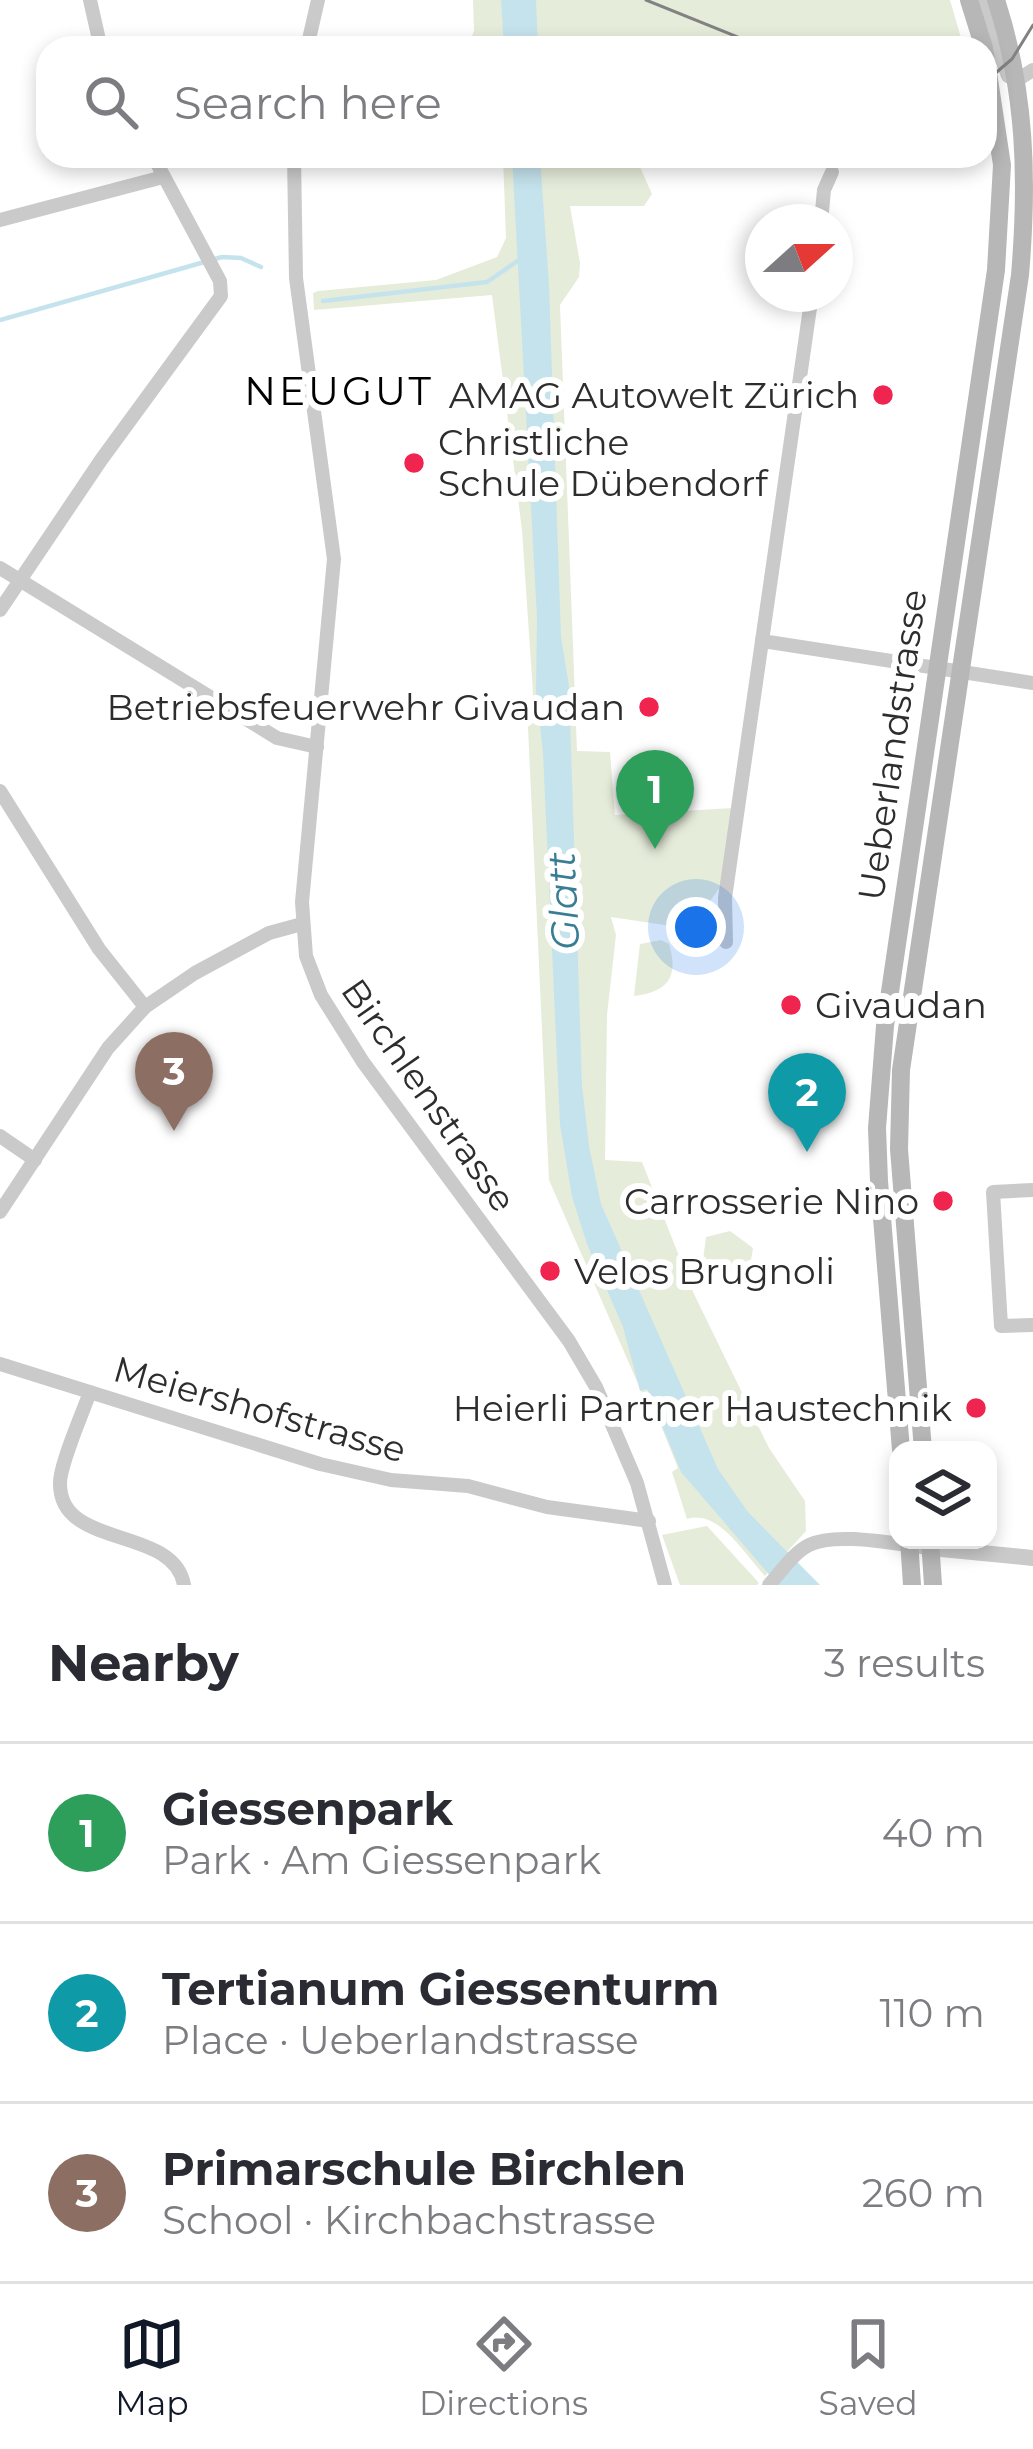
<!DOCTYPE html>
<meta charset="utf-8">
<style>
body{margin:0;font-family:Montserrat,sans-serif;background:#f7f7f7;color:#2b2b33}
.controls{position:absolute;right:36px;bottom:36px;display:grid;overflow:hidden;border-radius:24px;box-shadow:0 6px 18px #0003}
.controls button{width:108px;height:108px;display:grid;place-items:center;padding:0;border:0;border-bottom:3px solid #e1e1e2;background:#fff;color:#2b2b33;font:60px sans-serif}
.compass{position:absolute;left:745px;top:204px;width:108px;height:108px;border-radius:50%;background:#fff;box-shadow:0 6px 18px #0003;rotate:69deg}
.you{position:absolute;left:696px;top:927px;width:42px;height:42px;margin:-30px;border:9px solid #fff;border-radius:50%;background:#1a73e8;box-shadow:0 0 0 18px #1a73e833}
.badge{display:grid;place-items:center;width:78px;height:78px;border-radius:50%;background:#111827;color:#fff;font-size:39px;font-weight:700}
.pin{position:absolute;translate:-50% -99px;filter:drop-shadow(0 3px 6px #0008)}
.pin::after{content:'';position:absolute;top:63px;width:42px;height:36px;background:inherit;clip-path:polygon(0 0,100% 0,50% 100%)}
.list{margin:0;padding:0;list-style:none}
h2{display:flex;justify-content:space-between;align-items:center;height:156px;margin:0;padding:0 48px;font-size:51px}
h2 small{font-size:39px;font-weight:400;color:#7c7c81}
.list li{display:grid;grid-template-columns:78px 1fr auto;gap:36px;align-items:center;box-sizing:border-box;height:180px;padding:0 48px;border-top:3px solid #e1e1e2}
.list b{display:block;font-size:45px;white-space:nowrap}
.list p{margin:0;font-size:39px;white-space:nowrap;color:#7c7c81}
.list em{font-size:39px;font-style:normal;color:#7c7c81}
.icon{flex:none;width:66px;height:66px;fill:none;stroke:currentColor;stroke-width:2;stroke-linecap:round;stroke-linejoin:round}
.map{position:relative;flex:none;width:1033px;height:1585px;overflow:hidden}
.search{position:absolute;background:#fff;box-shadow:0 6px 18px #0003;left:36px;right:36px;top:36px;height:132px;display:flex;align-items:center;gap:30px;box-sizing:border-box;padding:0 42px;border-radius:36px;color:#7c7c81;font-size:45px}
.sheet{height:696px;background:#fff}
nav{display:flex;justify-content:space-around;align-items:center;box-sizing:border-box;height:168px;border-top:3px solid #e1e1e2;background:#fff;font-size:33px;color:#7c7c81}
nav a{display:grid;justify-items:center;gap:6px}
nav .on{color:#111827}
.map>svg:first-child{display:block}
.green{fill:#e6ecda}
.water{fill:#c5e3ed}
.lines{fill:none;stroke-linecap:round;stroke-linejoin:round}
.stream{stroke:#c5e3ed;stroke-width:4.5}
.minor{stroke:#cacaca;stroke-width:14}
.tertiary{stroke:#cacaca;stroke-width:16}
.secondary{stroke:#b7b7b7;stroke-width:18}
.tram{stroke:#828282;stroke-width:3}
.poi-dot{fill:#ef254f;stroke:#fff;stroke-width:4.5}
.labels{text-anchor:middle;dominant-baseline:central;stroke-width:12;stroke-linejoin:round;paint-order:stroke}
.poi-label{font-size:36px;fill:#2d2d2d;stroke:#fff;text-anchor:end}
.street-label{font-size:36px;fill:#2d2d2d;stroke:#fff}
.neighbourhood-label{font-size:39px;letter-spacing:3px;fill:#000;stroke:#fff}
.water-label{font-size:39px;font-style:italic;fill:#377d94;stroke:#fff}
</style>
<div class="map">
<svg width="1033" height="1585" viewBox="0 0 1033 1585">
<rect width="100%" height="100%" fill="#fff"/>
<g class="green">
<path d="M473,0H950L964,48H467L474,31Z"/>
<path d="M503,156H639V165L652,194L644,206H570L580,263L579,277L560,305L577,751L610,752L615,815L733,808L723,883L700,915L698,930L611,917L616,935L607,1015L605,1160L642,1162L694,1294L769,1448L805,1501L806,1531L765,1576C745,1555 719,1509 687,1519L672,1472L678,1468L647,1391L642,1393L549,1180L528,728L533,693L522,530L492,295L314,310L313,293L318,291L436,280L497,257L506,238Z"/>
<path d="M661,940L669,944C679,977 668,992 634,996L640,944Z"/>
<path d="M730,1231L753,1248L751,1260L738,1275L707,1274L702,1268L706,1237Z"/>
<path d="M707,1526L759,1583L757,1585H680L662,1535Z"/>
</g>
<g class="water">
<path d="M501,0H536L538,48H504Z"/>
<path d="M512,156H540L549,285L561,637L569,686L582,1085L589,1146L601,1204L718,1469L748,1512L820,1585H778L681,1472L647,1389L640,1391L623,1327L587,1244L572,1197L560,1125L543,753L536,692L537,618Z"/>
</g>
<g class="lines">
<g class="stream">
<path d="M323,301L487,282L519,260"/>
<path d="M0,320L222,257L241,258L261,267"/>
</g>
<g class="minor">
<path d="M90,0L99,40"/>
<path d="M980,0L1008,76L1017,80L1033,70"/>
<path d="M307,48L318,0"/>
<path d="M294,156L296,278L334,559L302,902L306,956L321,995L363,1062L569,1341L596,1387L637,1483L665,1585"/>
<path d="M0,220L163,177"/>
<path d="M821,222L824,190L832,172"/>
<path d="M812,294L762,641L1033,683"/>
<path d="M0,568L277,738L317,747"/>
<path d="M0,610L101,460L221,296L220,281L153,156"/>
<path d="M0,791L99,949L145,1007"/>
<path d="M726,942L725,898L762,641"/>
<path d="M0,1136L35,1160"/>
<path d="M1033,1190L993,1192L1001,1326L1033,1325"/>
<path d="M0,1212L108,1048L145,1007L195,973L269,933L302,924"/>
<path d="M0,1364L320,1464L391,1480L468,1486L547,1507L649,1521"/>
<path d="M90,1392C83,1412 60,1464 60,1483C59,1550 174,1525 184,1585"/>
<path d="M769,1585C781,1572 793,1553 809,1545C837,1531 899,1545 931,1548"/>
</g>
<path class="tertiary" d="M931,1548L1033,1558"/>
<g class="secondary">
<path d="M969,0L984,48"/>
<path d="M901,1450L879,1181L877,1128L885,1026L996,270L1002,165L985,53"/>
<path d="M923,1450L899,1149L901,1070L1020,275C1028,180 1026,92 996,0"/>
<path d="M909,1540L912,1585"/>
<path d="M930,1540L933,1585"/>
</g>
<g class="tram">
<path d="M646,0L765,48"/>
<path d="M985,82L1012,59L1033,25"/>
</g>
</g>
<g class="poi-dot">
<circle cx="883" cy="395" r="12"/>
<circle cx="414" cy="463" r="12"/>
<circle cx="649" cy="707" r="12"/>
<circle cx="791" cy="1005" r="12"/>
<circle cx="943" cy="1201" r="12"/>
<circle cx="550" cy="1271" r="12"/>
<circle cx="976" cy="1408" r="12"/>
</g>
<g class="labels">
<g class="poi-label">
<text x="859" y="395">AMAG Autowelt Zürich</text>
<text x="438" y="442" text-anchor="start">Christliche<tspan x="438" dy="41">Schule Dübendorf</tspan></text>
<text x="625" y="707">Betriebsfeuerwehr Givaudan</text>
<text x="815" y="1005" text-anchor="start">Givaudan</text>
<text x="919" y="1201">Carrosserie Nino</text>
<text x="574" y="1271" text-anchor="start">Velos Brugnoli</text>
<text x="952" y="1408">Heierli Partner Haustechnik</text>
</g>
<g class="street-label">
<text transform="translate(892 745) rotate(-82)">Ueberlandstrasse</text>
<text transform="translate(429 1095) rotate(55)">Birchlenstrasse</text>
<text transform="translate(260 1409) rotate(16)">Meiershofstrasse</text>
</g>
<g class="neighbourhood-label">
<text x="339" y="391">NEUGUT</text>
</g>
<g class="water-label">
<text transform="translate(563 901) rotate(-93)">Glatt</text>
</g>
</g>
</svg>
<div class="controls">
<button><svg class="icon" aria-label="layers" viewBox="0 0 24 24"><path d="M12 4l9 5-9 5-9-5zM3 14l9 5 9-5"/></svg></button>
</div>
<svg class="compass" viewBox="-18 -18 36 36"><path d="M0-13l5 13h-10z" fill="#e53935"/><path d="M0 13l5-13h-10z" fill="#7c7c81"/></svg>
<div class="you"></div>
<div class="pin badge" style="left:655px;top:849px;background:#2e9e5b">1</div>
<div class="pin badge" style="left:807px;top:1152px;background:#0f9aa8">2</div>
<div class="pin badge" style="left:174px;top:1131px;background:#8d6e63">3</div>
<div class="search"><svg class="icon" aria-label="search" viewBox="0 0 24 24"><circle cx="10" cy="10" r="6"/><path d="M15 15l6 6"/></svg>Search here</div>
</div>
<section class="sheet">
<h2>Nearby<small>3 results</small></h2>
<ul class="list">
<li><span class="badge" style="background:#2e9e5b">1</span><div><b>Giessenpark</b><p>Park · Am Giessenpark</p></div><em>40 m</em></li>
<li><span class="badge" style="background:#0f9aa8">2</span><div><b>Tertianum Giessenturm</b><p>Place · Ueberlandstrasse</p></div><em>110 m</em></li>
<li><span class="badge" style="background:#8d6e63">3</span><div><b>Primarschule Birchlen</b><p>School · Kirchbachstrasse</p></div><em>260 m</em></li>
</ul>
</section>
<nav>
<a class="on"><svg class="icon" aria-label="map" viewBox="0 0 24 24"><path d="M3 6l6-2 6 2 6-2v14l-6 2-6-2-6 2zM9 4v14M15 6v14"/></svg>Map</a>
<a><svg class="icon" aria-label="directions" viewBox="0 0 24 24"><path d="M12 3l9 9-9 9-9-9zM9 14v-3h6M13 9l2 2-2 2"/></svg>Directions</a>
<a><svg class="icon" aria-label="saved" viewBox="0 0 24 24"><path d="M7 4h10v16l-5-4-5 4z"/></svg>Saved</a>
</nav>
